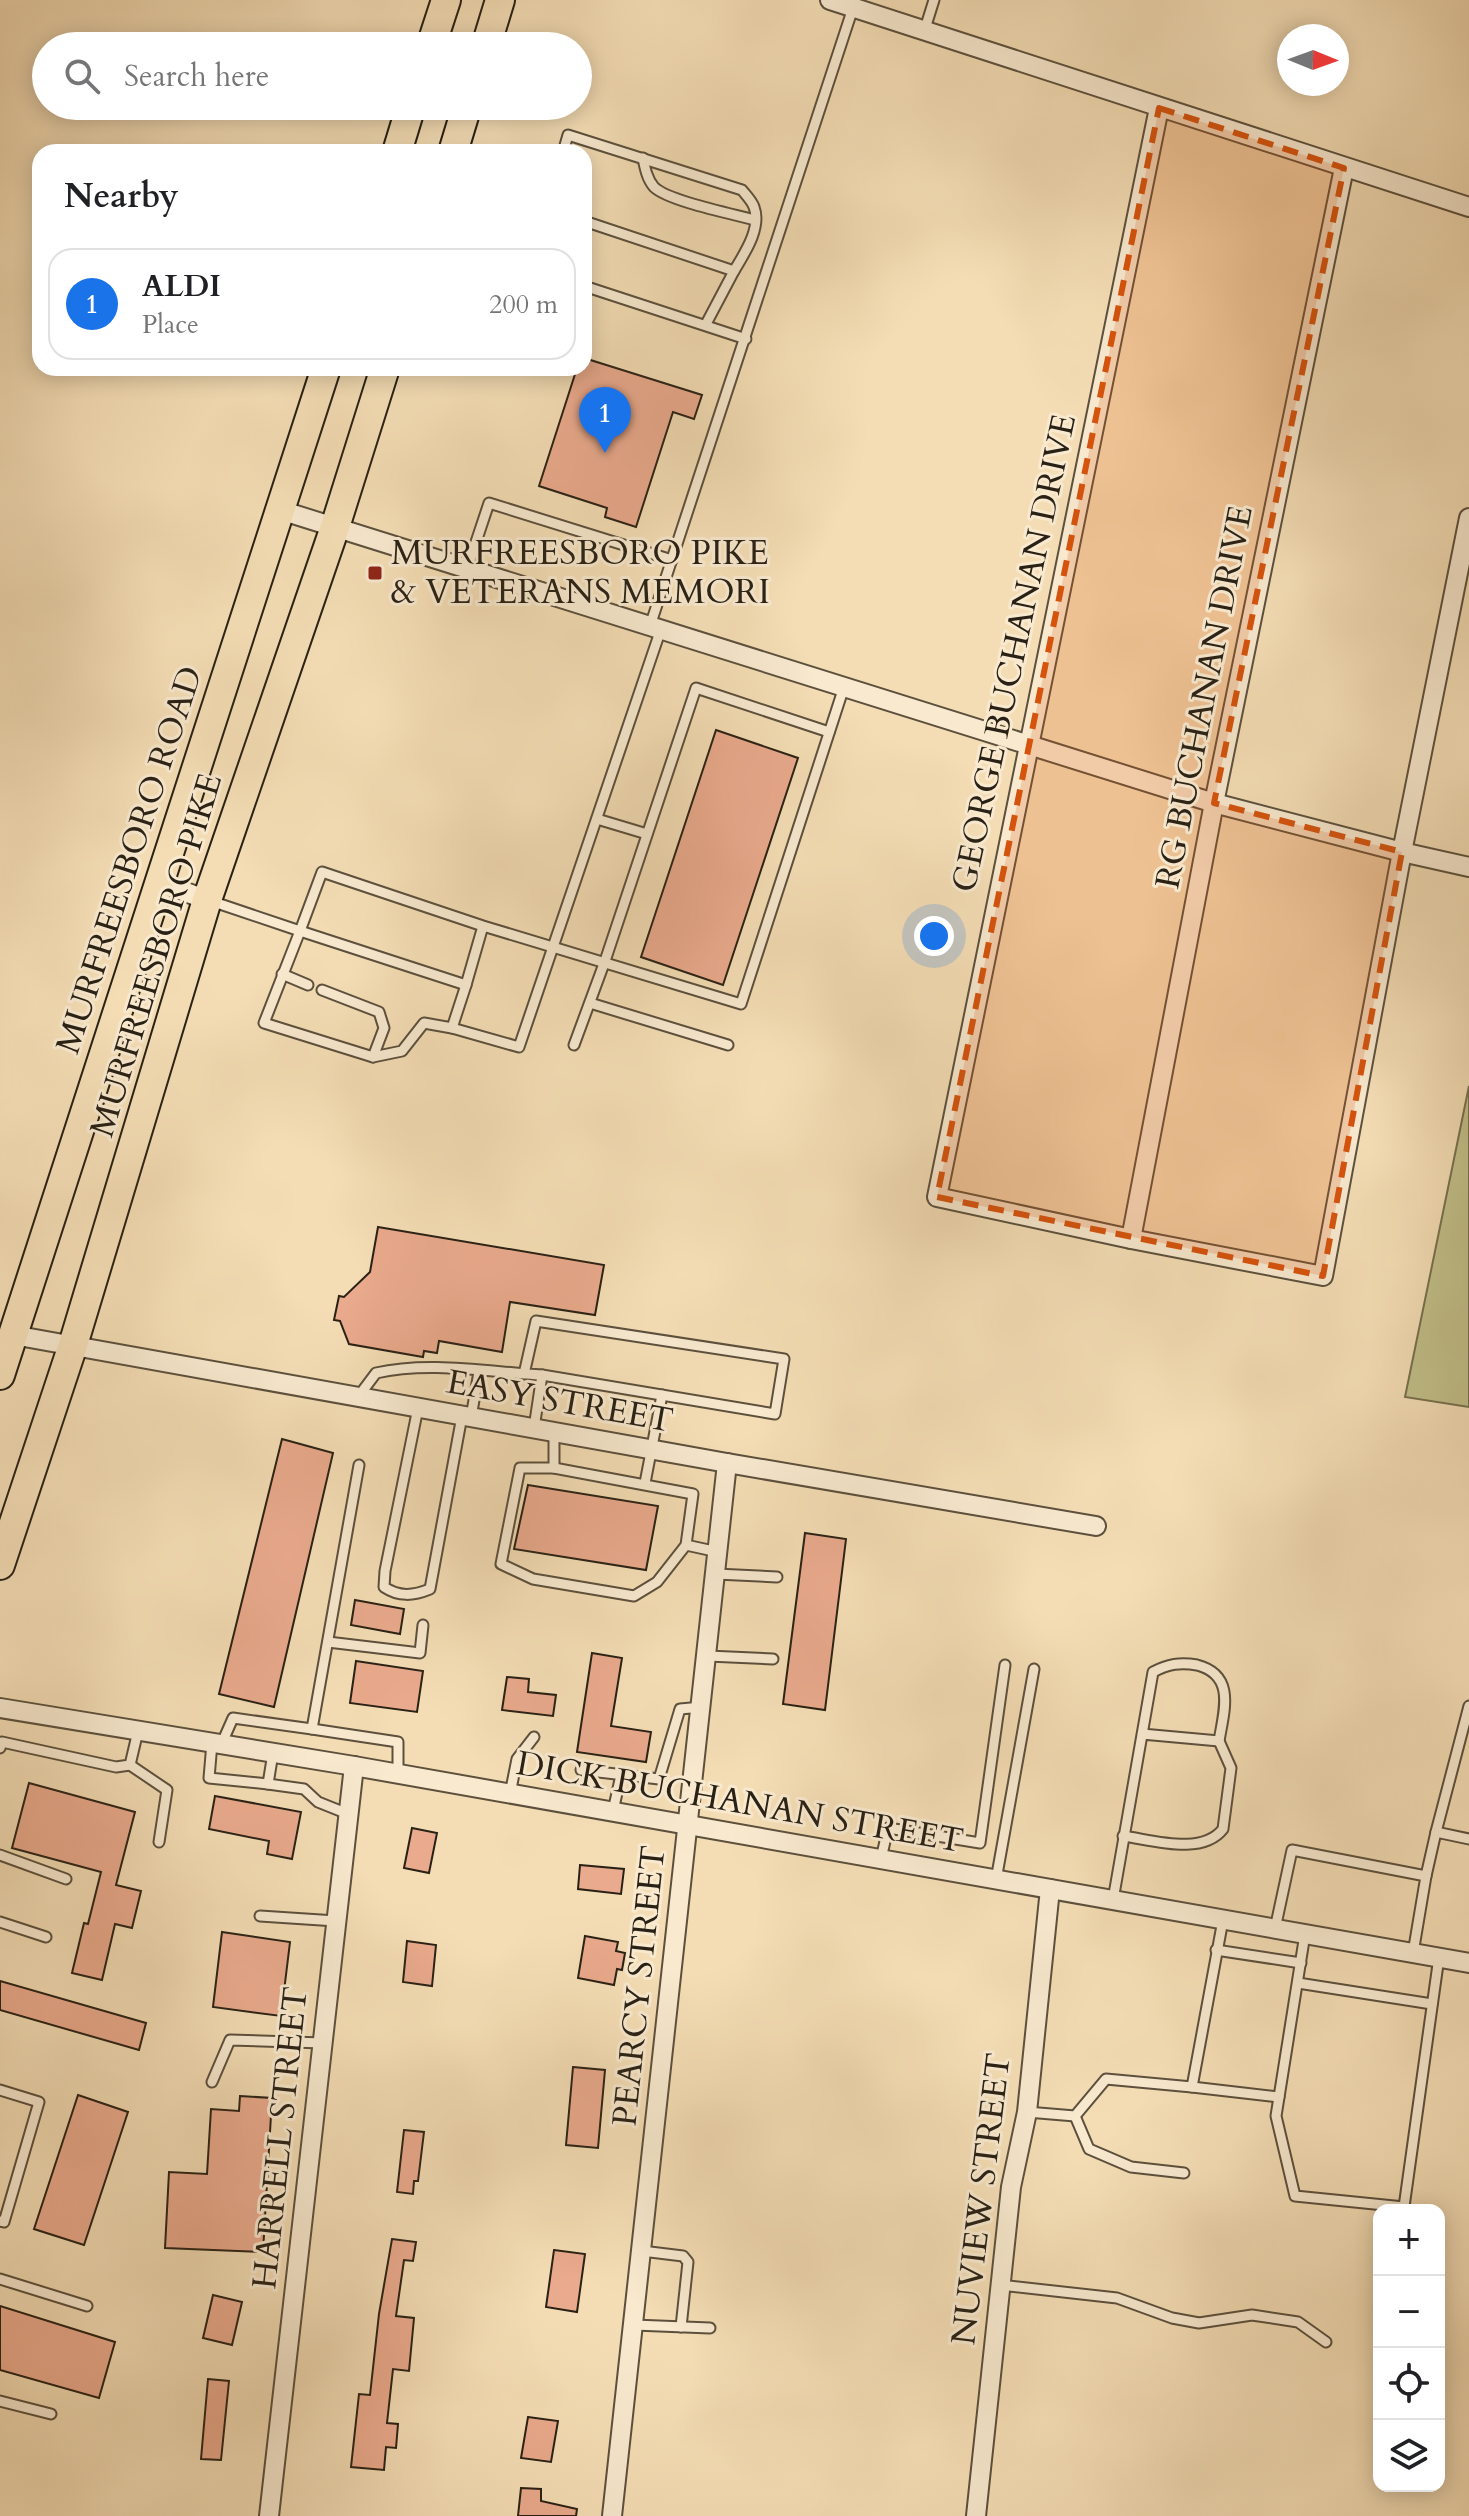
<!DOCTYPE html>
<meta charset="utf-8">
<style>
body{margin:0;font-family:Cardo,serif;background:#f6f6f6;color:#202124}
.controls{position:absolute;right:24px;bottom:24px;display:grid;overflow:hidden;border-radius:16px;box-shadow:0 4px 20px #0003}
.controls button{width:72px;height:72px;display:grid;place-items:center;padding:0;border:0;border-bottom:2px solid #e0e0e0;background:#fff;color:#202124;font:40px sans-serif}
.compass{position:absolute;left:1277px;top:24px;width:72px;height:72px;border-radius:50%;background:#fff;box-shadow:0 4px 20px #0003;rotate:91deg}
.you{position:absolute;left:934px;top:936px;width:28px;height:28px;margin:-20px;border:6px solid #fff;border-radius:50%;background:#1a73e8;box-shadow:0 0 0 12px #1a73e833}
.badge{display:grid;place-items:center;width:52px;height:52px;border-radius:50%;background:#1a73e8;color:#fff;font-size:26px;font-weight:700}
.pin{position:absolute;translate:-50% -66px;filter:drop-shadow(0 2px 4px #0008)}
.pin::after{content:'';position:absolute;top:42px;width:28px;height:24px;background:inherit;clip-path:polygon(0 0,100% 0,50% 100%)}
.list{margin:0;padding:0;list-style:none}
h2{display:flex;justify-content:space-between;align-items:center;height:104px;margin:0;padding:0 32px;font-size:34px}
h2 small{font-size:26px;font-weight:400;color:#757577}
.list li{display:grid;grid-template-columns:52px 1fr auto;gap:24px;align-items:center;box-sizing:border-box;height:112px;margin:0 16px 16px;padding:0 16px;border:2px solid #e0e0e0;border-radius:24px}
.list b{display:block;font-size:30px;white-space:nowrap}
.list p{margin:0;font-size:26px;white-space:nowrap;color:#757577}
.list em{font-size:26px;font-style:normal;color:#757577}
.icon{flex:none;width:44px;height:44px;fill:none;stroke:currentColor;stroke-width:2;stroke-linecap:round;stroke-linejoin:round}
.map{position:relative;flex:none;width:1469px;height:2516px;overflow:hidden}
.search{position:absolute;background:#fff;box-shadow:0 4px 20px #0003;left:32px;top:32px;width:560px;height:88px;display:flex;align-items:center;gap:20px;box-sizing:border-box;padding:0 28px;border-radius:44px;color:#757577;font-size:30px}
.panel{position:absolute;background:#fff;box-shadow:0 4px 20px #0003;left:32px;top:144px;width:560px;height:232px;border-radius:24px}
.map>svg:first-child{display:block}
.green{fill:#c1bf89;stroke:#75704f;stroke-width:2}
.building{fill:#eaaa8d;stroke:#292115;stroke-width:2}
.lines{fill:none;stroke-linecap:round;stroke-linejoin:round}
.service-casing{stroke:#5c503d;stroke-width:13}
.minor-casing{stroke:#5c503d;stroke-width:22}
.primary-casing{stroke:#292115;stroke-width:32}
.service{stroke:#f8e9cf;stroke-width:9}
.minor{stroke:#f8e9cf;stroke-width:18}
.primary{stroke:#f4ddb5;stroke-width:28}
.marked{fill:#d5530d;fill-opacity:0.2;stroke:#d5530d;stroke-width:6;stroke-dasharray:16 10;stroke-linejoin:round}
.poi-dot{fill:#8f2418;stroke:#f8e9cf;stroke-width:3}
.labels{text-anchor:middle;dominant-baseline:central;stroke-width:6;stroke-linejoin:round;paint-order:stroke}
.poi-label{font-size:34px;fill:#292115;stroke:#f8e9cf;text-anchor:start}
.street-label{font-size:34px;fill:#292115;stroke:#f8e9cf}
</style>
<div class="map">
<svg width="1469" height="2516" viewBox="0 0 1469 2516">
<rect width="100%" height="100%" fill="#f4ddb5"/>
<filter id="stains"><feTurbulence type="fractalNoise" baseFrequency=".0025" numOctaves="4"/><feColorMatrix values="0 0 0 0 .2 0 0 0 0 .09 0 0 0 0 .02 0 0 0 .5 -.17"/></filter>
<radialGradient id="worn" r=".72"><stop offset=".6" stop-color="#630" stop-opacity="0"/><stop offset="1" stop-color="#630" stop-opacity=".3"/></radialGradient>
<path class="green" d="M1469,1086V1407L1405,1397Z"/>
<g class="building">
<path d="M584,358L702,395L694,419L673,412L636,527L605,517L607,508L539,486L577,368H584Z"/>
<path d="M716,730L798,758L723,985L641,957Z"/>
<path d="M378,1227L604,1265L595,1315L510,1302L502,1352L439,1341L437,1353L424,1351L423,1357L349,1344L340,1321L334,1320L339,1296L344,1297L370,1272Z"/>
<path d="M282,1439L333,1453L274,1707L219,1694Z"/>
<path d="M528,1485L658,1506L646,1570L514,1549Z"/>
<path d="M805,1533L846,1539L825,1710L783,1704Z"/>
<path d="M355,1600L404,1609L400,1634L351,1625Z"/>
<path d="M592,1653L622,1658L611,1726L651,1732L646,1762L577,1752Z"/>
<path d="M356,1661L423,1671L417,1712L350,1703Z"/>
<path d="M507,1677L529,1679L528,1692L556,1695L553,1716L502,1710Z"/>
<path d="M29,1783L135,1812L116,1885L141,1891L132,1928L115,1924L102,1980L72,1973L84,1923L88,1924L101,1872L12,1848Z"/>
<path d="M215,1796L301,1812L292,1859L267,1854L269,1841L209,1829Z"/>
<path d="M412,1828L437,1833L429,1873L404,1868Z"/>
<path d="M580,1865L624,1869L621,1894L578,1889Z"/>
<path d="M222,1932L290,1942L281,2016L213,2007Z"/>
<path d="M585,1936L618,1942L616,1951L625,1953L622,1970L617,1969L614,1985L578,1978Z"/>
<path d="M407,1941L436,1945L432,1986L403,1982Z"/>
<path d="M0,1981L146,2023L139,2050L0,2010Z"/>
<path d="M573,2067L605,2070L598,2148L566,2145Z"/>
<path d="M78,2095L128,2112L84,2245L34,2229Z"/>
<path d="M240,2096L272,2098L263,2252L165,2248L169,2172L207,2174L211,2109L239,2111Z"/>
<path d="M404,2130L424,2132L418,2181H414L413,2194L397,2192Z"/>
<path d="M392,2239L416,2242L413,2261L404,2260L396,2316L414,2318L409,2371L393,2369L387,2423L398,2424L396,2448L386,2447L384,2470L351,2467L359,2394L370,2395L379,2314Z"/>
<path d="M554,2250L585,2254L577,2312L546,2307Z"/>
<path d="M213,2295L242,2302L232,2345L203,2338Z"/>
<path d="M0,2306L115,2342L99,2398L0,2370Z"/>
<path d="M208,2379L229,2381L221,2460L201,2459Z"/>
<path d="M528,2417L558,2421L551,2462L521,2458Z"/>
<path d="M521,2488L541,2489V2501L577,2509L576,2516H518Z"/>
</g>
<g class="lines">
<g class="service-casing">
<g id="service">
<path d="M924,32L934,0"/>
<path d="M563,152L568,135L742,190C746,195 752,201 754,207C762,228 744,254 734,271"/>
<path d="M643,158C645,168 647,179 654,187C668,201 733,214 755,220"/>
<path d="M584,221L734,271L706,324"/>
<path d="M584,286L746,339"/>
<path d="M467,569L489,503L672,560"/>
<path d="M650,626L853,8"/>
<path d="M597,819L647,834"/>
<path d="M211,901L300,931L264,1023L373,1057L402,1051L424,1023L452,1028L466,985"/>
<path d="M483,926L466,985L300,931L322,872L483,926L741,1004L844,687"/>
<path d="M282,974L308,985"/>
<path d="M322,990L379,1012L384,1028L373,1057"/>
<path d="M590,1003L728,1045"/>
<path d="M452,1028L519,1047L661,629"/>
<path d="M574,1045L605,961L696,688L829,732"/>
<path d="M358,1397L376,1373C429,1361 488,1372 542,1375L775,1414L784,1359L536,1321L524,1374"/>
<path d="M418,1408L385,1571L384,1587C399,1597 413,1596 430,1589L462,1416"/>
<path d="M471,1417L479,1372"/>
<path d="M534,1428L542,1375"/>
<path d="M554,1432V1468"/>
<path d="M645,1483L662,1395"/>
<path d="M686,1545L657,1582L634,1596L533,1579L501,1564L520,1468H554L693,1494L686,1545L718,1552"/>
<path d="M716,1574L777,1577"/>
<path d="M328,1642L420,1653L423,1625"/>
<path d="M708,1656L773,1659"/>
<path d="M312,1729L398,1742V1774"/>
<path d="M212,1743L209,1778L268,1784L273,1753"/>
<path d="M221,1745L233,1718L312,1729L359,1465"/>
<path d="M0,1748L2,1742L116,1767L130,1765L138,1731"/>
<path d="M130,1765L167,1790L159,1842"/>
<path d="M581,1770L659,1779L680,1709L702,1707"/>
<path d="M268,1784L304,1789L318,1802L348,1814"/>
<path d="M510,1794L517,1759L534,1737"/>
<path d="M613,1811L621,1775"/>
<path d="M1436,1832L1469,1706"/>
<path d="M1123,1836C1153,1840 1202,1856 1223,1829L1231,1768L1219,1741"/>
<path d="M0,1855L66,1879"/>
<path d="M881,1859L888,1828L980,1843L1005,1665"/>
<path d="M1426,1876L1436,1832L1469,1839"/>
<path d="M996,1880L1034,1669"/>
<path d="M1113,1900L1153,1672C1168,1664 1180,1662 1197,1665C1236,1675 1224,1711 1219,1741L1142,1734"/>
<path d="M260,1916L336,1921"/>
<path d="M0,1922L46,1937"/>
<path d="M1275,1929L1292,1850L1426,1876L1413,1953"/>
<path d="M1305,1934L1276,2116L1295,2196L1404,2207L1439,1957"/>
<path d="M1216,1950L1301,1963"/>
<path d="M1298,1983L1432,2004"/>
<path d="M212,2082L230,2040L323,2043"/>
<path d="M1192,2087L1279,2097"/>
<path d="M0,2090L39,2102L4,2222L0,2221"/>
<path d="M1027,2112L1075,2116L1106,2079L1192,2087L1223,1920"/>
<path d="M1075,2116L1089,2149L1131,2167L1184,2173"/>
<path d="M642,2251L683,2256L688,2262L681,2327"/>
<path d="M0,2279L87,2306"/>
<path d="M1000,2285L1117,2298L1172,2318L1199,2323L1252,2315L1298,2322L1326,2342"/>
<path d="M634,2325L710,2328"/>
<path d="M0,2401L51,2414"/>
</g>
</g>
<g class="minor-casing">
<g id="minor">
<path d="M830,0L1469,207"/>
<path d="M1159,108L937,1197L1131,1239L1323,1276L1402,852L1469,518"/>
<path d="M280,510L1214,803L1402,852L1469,867"/>
<path d="M159,882L207,900"/>
<path d="M1131,1239L1214,803L1344,168"/>
<path d="M13,1335L727,1463L1096,1526"/>
<path d="M0,1708L354,1766L1469,1963"/>
<path d="M269,2516L354,1766"/>
<path d="M612,2516L727,1463"/>
<path d="M976,2516L1011,2187L1027,2112L1050,1889"/>
</g>
</g>
<g class="primary-casing">
<g id="primary">
<path d="M431,46L446,0"/>
<path d="M486,46L500,0"/>
<path d="M397,152L411,106"/>
<path d="M453,152L467,106"/>
<path d="M0,1375L326,368"/>
<path d="M0,1565L73,1345L207,900L335,527L385,368"/>
</g>
</g>
<use href="#service" class="service"/>
<use href="#minor" class="minor"/>
<use href="#primary" class="primary"/>
</g>
<path class="marked" d="M1159,108L1344,168L1214,803L1402,852L1323,1276L937,1197Z"/>
<rect class="poi-dot" x="367" y="565" width="16" height="16" rx="4"/>
<g class="labels">
<g class="poi-label">
<text x="391" y="553">MURFREESBORO PIKE<tspan x="391" dy="39">&amp; VETERANS MEMORI</tspan></text>
</g>
<g class="street-label">
<text transform="translate(1014 653) rotate(-78)">GEORGE BUCHANAN DRIVE</text>
<text transform="translate(1204 697) rotate(-79)">RG BUCHANAN DRIVE</text>
<text transform="translate(129 860) rotate(-72)">MURFREESBORO ROAD</text>
<text transform="translate(156 955) rotate(-73)">MURFREESBORO PIKE</text>
<text transform="translate(560 1401) rotate(10)">EASY STREET</text>
<text transform="translate(740 1802) rotate(10)">DICK BUCHANAN STREET</text>
<text transform="translate(639 1986) rotate(-84)">PEARCY STREET</text>
<text transform="translate(280 2138) rotate(-84)">HARRELL STREET</text>
<text transform="translate(981 2199) rotate(-83)">NUVIEW STREET</text>
</g>
</g>
<rect width="100%" height="100%" filter="url(#stains)"/>
<rect width="100%" height="100%" fill="url(#worn)"/>
</svg>
<div class="controls">
<button>+</button>
<button>−</button>
<button><svg class="icon" aria-label="locate" viewBox="0 0 24 24"><circle cx="12" cy="12" r="6"/><path d="M12 2v4M12 18v4M2 12h4M18 12h4"/></svg></button>
<button><svg class="icon" aria-label="layers" viewBox="0 0 24 24"><path d="M12 4l9 5-9 5-9-5zM3 14l9 5 9-5"/></svg></button>
</div>
<svg class="compass" viewBox="-18 -18 36 36"><path d="M0-13l5 13h-10z" fill="#e53935"/><path d="M0 13l5-13h-10z" fill="#757577"/></svg>
<div class="you"></div>
<div class="pin badge" style="left:605px;top:453px">1</div>
<div class="search"><svg class="icon" aria-label="search" viewBox="0 0 24 24"><circle cx="10" cy="10" r="6"/><path d="M15 15l6 6"/></svg>Search here</div>
<section class="panel">
<h2>Nearby<small></small></h2>
<ul class="list">
<li><span class="badge">1</span><div><b>ALDI</b><p>Place</p></div><em>200 m</em></li>
</ul>
</section>
</div>
